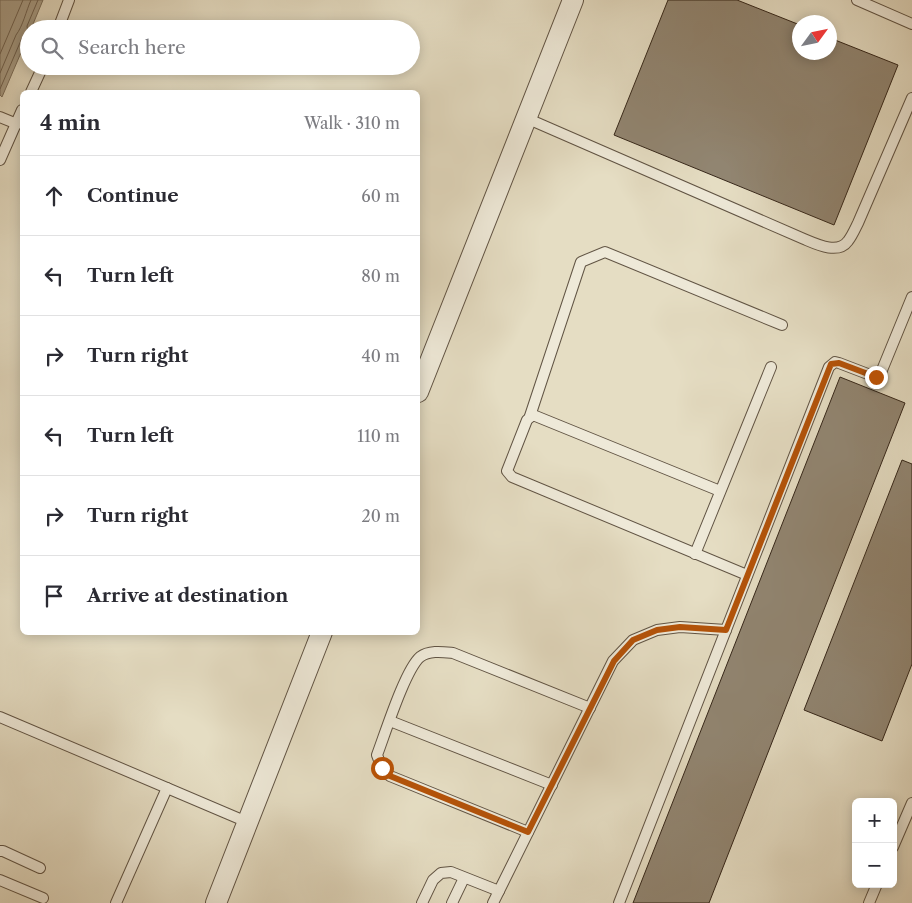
<!DOCTYPE html>
<meta charset="utf-8">
<style>
body{margin:0;font-family:"Libre Caslon Text",serif;background:#f7f7f7;color:#2b2b33}
.controls{position:absolute;right:15px;bottom:15px;display:grid;overflow:hidden;border-radius:8px;box-shadow:0 2px 12px #0003}
.controls button{width:45px;height:45px;display:grid;place-items:center;padding:0;border:0;border-bottom:1px solid #e1e1e2;background:#fff;color:#2b2b33;font:25px sans-serif}
.compass{position:absolute;left:792px;top:15px;width:45px;height:45px;border-radius:50%;background:#fff;box-shadow:0 2px 12px #0003;rotate:57deg}
.stop{position:absolute;width:15px;height:15px;margin:-11px;border:4px solid #b45309;border-radius:50%;background:#fff}
.stop.end{background:#b45309;border-color:#fff;box-shadow:0 1px 5px #0008}
.list{margin:0;padding:0;list-style:none}
h2{display:flex;justify-content:space-between;align-items:center;height:65px;margin:0;padding:0 20px;font-size:21px}
h2 small{font-size:16px;font-weight:400;color:#7c7c81}
.list li{display:grid;grid-template-columns:32px 1fr auto;gap:15px;align-items:center;box-sizing:border-box;height:80px;padding:0 20px;border-top:1px solid #e1e1e2}
.list b{display:block;font-size:19px;white-space:nowrap}
.list em{font-size:16px;font-style:normal;color:#7c7c81}
.icon{flex:none;width:28px;height:28px;fill:none;stroke:currentColor;stroke-width:2;stroke-linecap:round;stroke-linejoin:round}
.map{position:relative;flex:none;width:912px;height:903px;overflow:hidden}
.search{position:absolute;background:#fff;box-shadow:0 2px 12px #0003;left:20px;top:20px;width:400px;height:55px;display:flex;align-items:center;gap:12px;box-sizing:border-box;padding:0 18px;border-radius:28px;color:#7c7c81;font-size:19px}
.panel{position:absolute;background:#fff;box-shadow:0 2px 12px #0003;left:20px;top:90px;width:400px;height:545px;border-radius:8px}
.map>svg:first-child{display:block}
.water{fill:#a99f89;stroke:#7b6f5c}
.lines{fill:none;stroke-linecap:round;stroke-linejoin:round}
.shore{stroke:#6f6251;stroke-width:1}
.building{fill:#918571;stroke:#352619}
.service-casing{stroke:#615444;stroke-width:12}
.minor-casing{stroke:#615444;stroke-width:22}
.service{stroke:#eee9d8;stroke-width:10}
.minor{stroke:#eee9d8;stroke-width:20}
.route{stroke:#b45309;stroke-width:6}
</style>
<div class="map">
<svg width="912" height="903" viewBox="0 0 912 903">
<rect width="100%" height="100%" fill="#e5ddc3"/>
<filter id="stains"><feTurbulence type="fractalNoise" baseFrequency=".004" numOctaves="4"/><feColorMatrix values="0 0 0 0 .2 0 0 0 0 .09 0 0 0 0 .02 0 0 0 .5 -.17"/></filter>
<radialGradient id="worn" r=".72"><stop offset=".6" stop-color="#630" stop-opacity="0"/><stop offset="1" stop-color="#630" stop-opacity=".3"/></radialGradient>
<path class="water" d="M0,0H43L31,29H29V34L2,97L0,95Z"/>
<g class="lines">
<g class="shore">
<path d="M0,54L23,0"/>
<path d="M0,73L16,35C23,26 26,11 31,0"/>
<path d="M0,89L22,38L28,33L27,26L38,0"/>
</g>
</g>
<g class="building">
<path d="M668,0H737L800,25V52H830V38L898,65L834,225L614,135Z"/>
<path d="M840,377L905,403L709,903H633Z"/>
<path d="M902,460L912,464V664L882,741L804,710Z"/>
</g>
<g class="lines">
<g class="service-casing">
<g id="service">
<path d="M857,0L912,24"/>
<path d="M58,29L69,0"/>
<path d="M31,92L43,66"/>
<path d="M0,117L17,124"/>
<path d="M526,118L804,239C816,244 838,255 848,241C852,236 855,229 858,223L912,98"/>
<path d="M0,160L22,110"/>
<path d="M530,416L581,262L605,252L782,325"/>
<path d="M720,491L533,415L527,420L507,471L512,477L747,575"/>
<path d="M695,554L771,367"/>
<path d="M0,717L247,822"/>
<path d="M390,721L552,785"/>
<path d="M528,832L390,776L382,768L377,755C385,734 405,670 420,657C429,650 443,652 453,653L590,708"/>
<path d="M893,847L912,803"/>
<path d="M0,851H3L40,868"/>
<path d="M0,880L43,898"/>
<path d="M116,903L167,788"/>
<path d="M422,903L433,880L441,873L451,872L499,891"/>
<path d="M452,903L464,878"/>
<path d="M493,903L613,661L633,640L657,630L680,627L726,630"/>
<path d="M619,903L829,367L835,362L839,363L873,376L880,375L912,297"/>
<path d="M869,903L877,884"/>
</g>
</g>
<g class="minor-casing">
<g id="minor">
<path d="M418,392L573,0"/>
<path d="M216,903L322,632"/>
</g>
</g>
<use href="#service" class="service"/>
<use href="#minor" class="minor"/>
</g>
<g class="lines">
<path class="route" d="M382,768L390,776L528,832L614,661L633,640L657,630L680,627L726,630L831,364L839,363L876,377"/>
</g>
<rect width="100%" height="100%" filter="url(#stains)"/>
<rect width="100%" height="100%" fill="url(#worn)"/>
</svg>
<div class="controls">
<button>+</button>
<button>−</button>
</div>
<svg class="compass" viewBox="-18 -18 36 36"><path d="M0-13l5 13h-10z" fill="#e53935"/><path d="M0 13l5-13h-10z" fill="#7c7c81"/></svg>
<div class="stop" style="left:382px;top:768px"></div>
<div class="stop end" style="left:876px;top:377px"></div>
<div class="search"><svg class="icon" aria-label="search" viewBox="0 0 24 24"><circle cx="10" cy="10" r="6"/><path d="M15 15l6 6"/></svg>Search here</div>
<section class="panel">
<h2>4 min<small>Walk · 310 m</small></h2>
<ul class="list">
<li><svg class="icon" aria-label="ahead" viewBox="0 0 24 24"><path d="M12 20V5M6 11l6-6 6 6"/></svg><div><b>Continue</b></div><em>60 m</em></li>
<li><svg class="icon" aria-label="left" viewBox="0 0 24 24"><path d="M17 20v-9H6M10 6l-5 5 5 5"/></svg><div><b>Turn left</b></div><em>80 m</em></li>
<li><svg class="icon" aria-label="right" viewBox="0 0 24 24"><path d="M7 20v-9h11M14 6l5 5-5 5"/></svg><div><b>Turn right</b></div><em>40 m</em></li>
<li><svg class="icon" aria-label="left" viewBox="0 0 24 24"><path d="M17 20v-9H6M10 6l-5 5 5 5"/></svg><div><b>Turn left</b></div><em>110 m</em></li>
<li><svg class="icon" aria-label="right" viewBox="0 0 24 24"><path d="M7 20v-9h11M14 6l5 5-5 5"/></svg><div><b>Turn right</b></div><em>20 m</em></li>
<li><svg class="icon" aria-label="arrive" viewBox="0 0 24 24"><path d="M6 21V4h12l-3 4 3 4H6"/></svg><div><b>Arrive at destination</b></div></li>
</ul>
</section>
</div>
